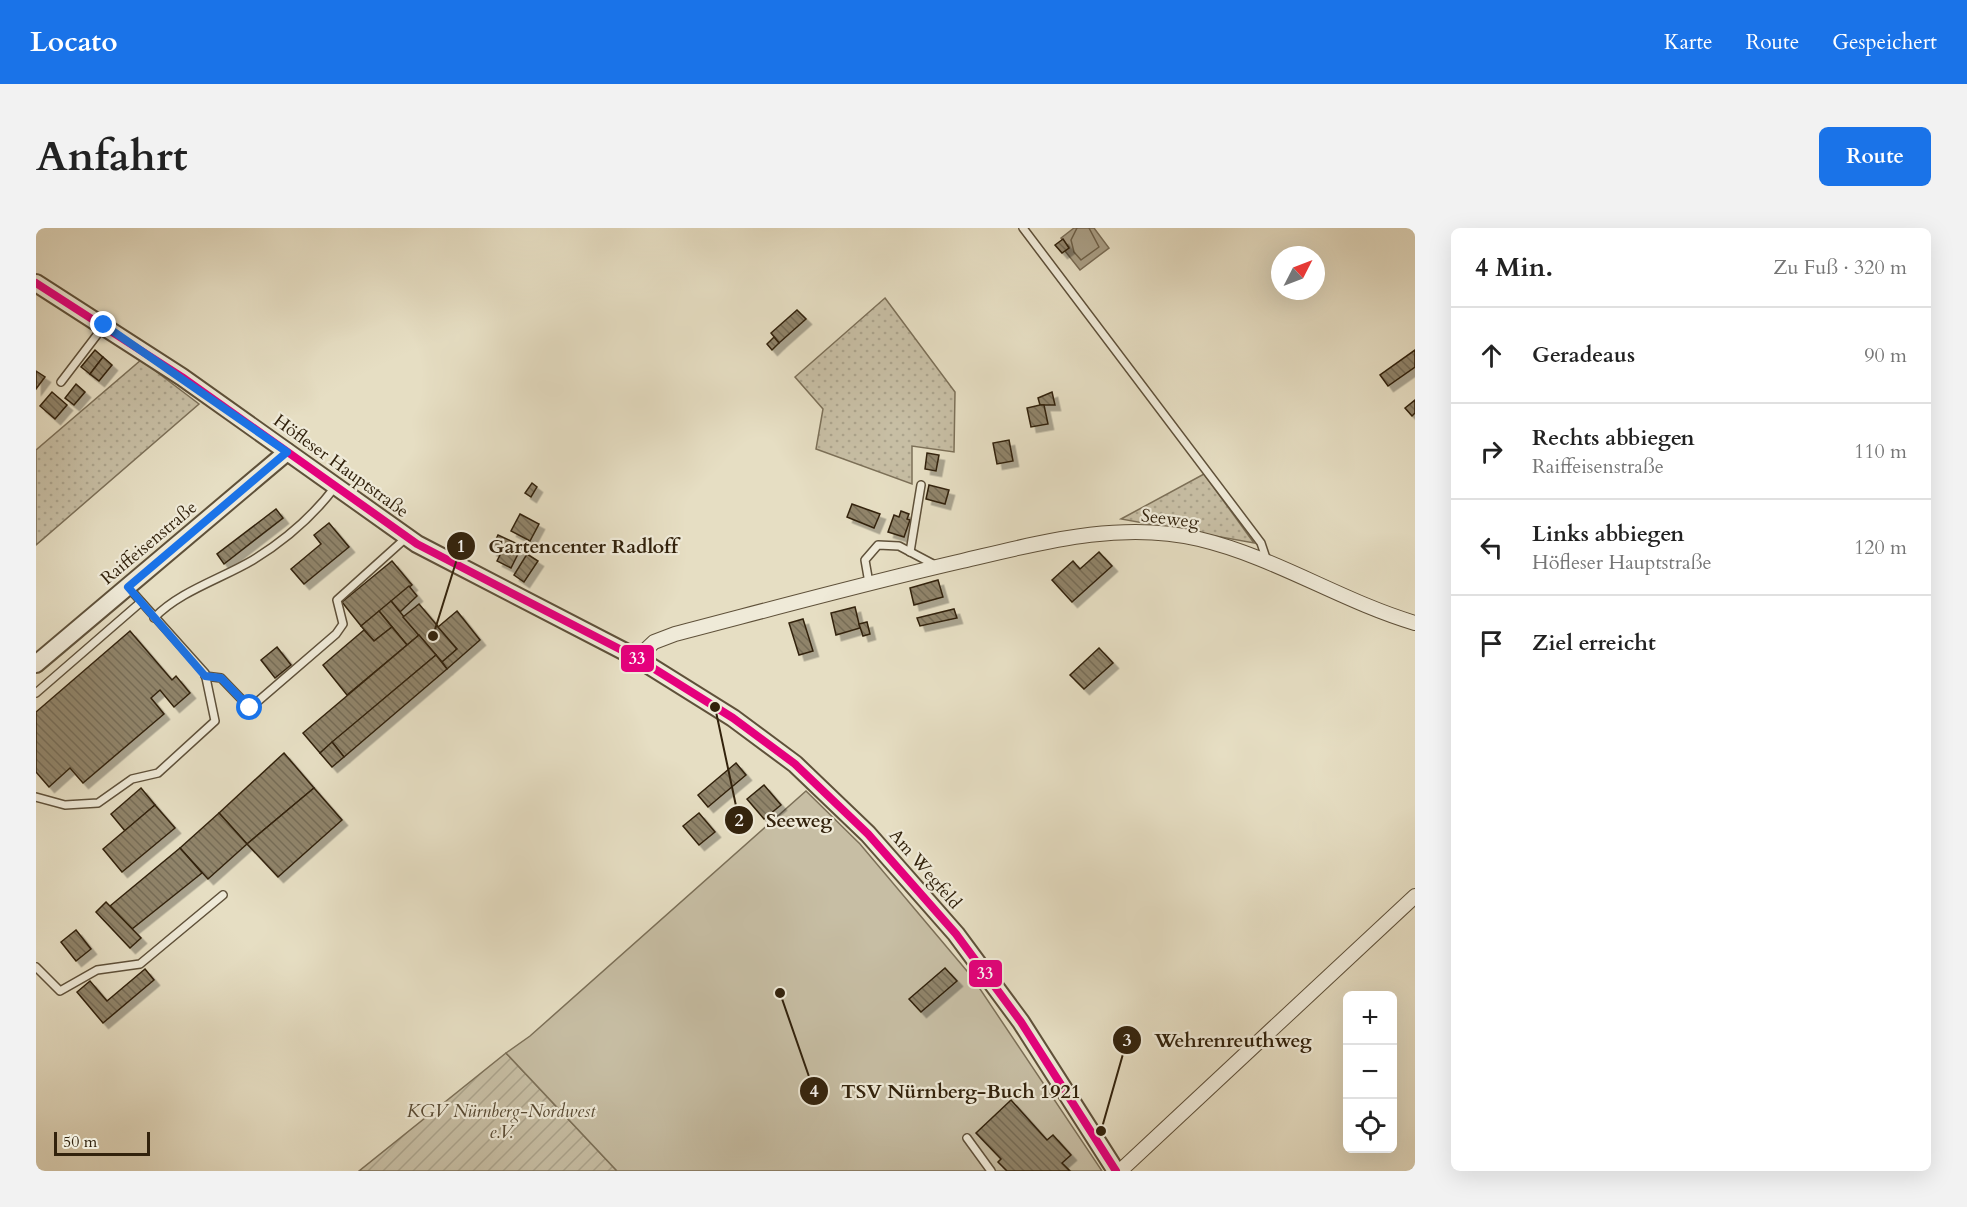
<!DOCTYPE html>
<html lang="de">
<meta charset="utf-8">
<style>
body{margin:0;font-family:Cardo,serif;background:#f2f2f2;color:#222}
.controls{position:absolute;right:18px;bottom:18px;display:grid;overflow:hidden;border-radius:9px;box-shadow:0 6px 24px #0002}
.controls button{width:54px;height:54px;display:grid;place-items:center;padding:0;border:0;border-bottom:2px solid #e0e0e0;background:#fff;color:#222;font:30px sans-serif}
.compass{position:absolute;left:1235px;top:18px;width:54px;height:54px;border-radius:50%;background:#fff;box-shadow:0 6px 24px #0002;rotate:48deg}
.scale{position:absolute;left:18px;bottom:15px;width:96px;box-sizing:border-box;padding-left:6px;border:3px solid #32220c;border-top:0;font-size:16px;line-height:21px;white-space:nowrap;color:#32220c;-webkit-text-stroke:4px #efead8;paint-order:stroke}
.stop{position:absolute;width:18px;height:18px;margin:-14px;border:4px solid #1a73e8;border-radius:50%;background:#fff}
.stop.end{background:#1a73e8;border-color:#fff;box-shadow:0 2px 6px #0008}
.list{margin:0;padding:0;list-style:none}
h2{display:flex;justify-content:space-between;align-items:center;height:78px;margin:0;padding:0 24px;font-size:26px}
h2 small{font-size:20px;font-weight:400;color:#767676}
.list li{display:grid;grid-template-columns:39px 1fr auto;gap:18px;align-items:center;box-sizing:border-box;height:96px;padding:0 24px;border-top:2px solid #e0e0e0}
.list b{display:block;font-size:22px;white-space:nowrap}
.list p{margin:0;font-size:20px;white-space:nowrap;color:#767676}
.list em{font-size:20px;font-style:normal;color:#767676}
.icon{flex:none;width:33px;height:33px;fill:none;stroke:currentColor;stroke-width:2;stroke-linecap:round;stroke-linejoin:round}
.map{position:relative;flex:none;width:1379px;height:943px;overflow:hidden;border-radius:9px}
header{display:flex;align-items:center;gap:36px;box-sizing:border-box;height:84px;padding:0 30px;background:#1a73e8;color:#fff}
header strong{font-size:28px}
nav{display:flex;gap:33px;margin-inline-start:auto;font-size:21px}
.intro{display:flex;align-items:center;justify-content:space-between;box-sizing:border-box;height:144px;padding:0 36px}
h1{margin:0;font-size:42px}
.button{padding:15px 27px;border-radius:9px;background:#1a73e8;color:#fff;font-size:21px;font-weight:700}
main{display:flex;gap:36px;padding:0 36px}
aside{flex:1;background:#fff;border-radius:9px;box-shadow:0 6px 24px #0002}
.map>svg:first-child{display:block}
.grass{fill:url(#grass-dots);stroke:#7c7058;stroke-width:1.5}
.garden{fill:url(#garden-furrows);stroke:#7c7058;stroke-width:1.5}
.pitch{fill:#c7bea4;stroke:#7c7058;stroke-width:1.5}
.water{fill:#a99e85;stroke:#796c55;stroke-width:1.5}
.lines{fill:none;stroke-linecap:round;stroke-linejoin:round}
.shore{stroke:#6e6048;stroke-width:1.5}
.building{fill:url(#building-back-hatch);stroke:#32220c;stroke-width:1.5;filter:url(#shadow)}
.service-casing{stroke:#5f513a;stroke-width:10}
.minor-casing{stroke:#5f513a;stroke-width:16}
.tertiary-casing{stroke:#5f513a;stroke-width:20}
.service{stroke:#efead8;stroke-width:7}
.minor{stroke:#efead8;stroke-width:14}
.tertiary{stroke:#efead8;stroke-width:16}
.bus-1-casing{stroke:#efead8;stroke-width:12}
.bus-1{stroke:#e5007d;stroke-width:8}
.route{stroke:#1a73e8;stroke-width:8}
.labels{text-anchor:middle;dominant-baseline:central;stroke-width:4.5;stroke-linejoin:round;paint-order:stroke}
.street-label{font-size:18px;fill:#32220c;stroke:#efead8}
.park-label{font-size:18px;font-style:italic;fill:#574932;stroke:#efead8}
.leader{fill:none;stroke:#32220c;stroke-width:2}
.callout-dot{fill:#32220c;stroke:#efead8;stroke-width:2}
.mark-label{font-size:18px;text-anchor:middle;font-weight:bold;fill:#fff}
.callout-label{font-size:20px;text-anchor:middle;font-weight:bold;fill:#32220c;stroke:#efead8;stroke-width:4.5;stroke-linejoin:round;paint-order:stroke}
.line-badge{stroke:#efead8;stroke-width:2}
.badge-label{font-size:16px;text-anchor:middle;font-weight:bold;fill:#fff}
</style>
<header>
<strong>Locato</strong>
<nav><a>Karte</a><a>Route</a><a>Gespeichert</a></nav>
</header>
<div class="intro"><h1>Anfahrt</h1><a class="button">Route</a></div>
<main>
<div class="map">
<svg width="1379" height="943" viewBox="0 0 1379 943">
<defs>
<pattern id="grass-dots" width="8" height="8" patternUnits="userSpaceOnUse" patternTransform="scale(1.5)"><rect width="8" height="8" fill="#c7bea4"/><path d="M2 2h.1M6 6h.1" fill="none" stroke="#aba38c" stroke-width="1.8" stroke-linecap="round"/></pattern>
<pattern id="garden-furrows" width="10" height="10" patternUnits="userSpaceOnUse" patternTransform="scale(1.5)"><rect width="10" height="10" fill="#c7bea4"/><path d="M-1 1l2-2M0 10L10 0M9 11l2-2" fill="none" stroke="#aba38c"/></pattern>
<pattern id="building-back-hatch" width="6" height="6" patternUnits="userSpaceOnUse" patternTransform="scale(1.5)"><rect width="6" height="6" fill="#90846b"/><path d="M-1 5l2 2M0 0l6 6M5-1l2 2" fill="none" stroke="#766c56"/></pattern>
<filter id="shadow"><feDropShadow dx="5.5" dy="5.5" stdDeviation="0" flood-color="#0004"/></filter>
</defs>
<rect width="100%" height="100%" fill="#e6dec3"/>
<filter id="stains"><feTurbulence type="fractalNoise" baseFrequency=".00333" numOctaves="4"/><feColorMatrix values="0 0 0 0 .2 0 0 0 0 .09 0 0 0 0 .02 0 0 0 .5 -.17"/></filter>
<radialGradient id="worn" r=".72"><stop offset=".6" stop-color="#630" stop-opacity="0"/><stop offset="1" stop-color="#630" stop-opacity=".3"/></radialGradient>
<g class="grass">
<path d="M849,70L919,164L918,224L876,218V256L780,221L787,181L759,149Z"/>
<path d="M105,132L163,176L0,317V222Z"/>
<path d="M1168,246L1218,315L1085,291Z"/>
</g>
<path class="garden" d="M470,825L581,943H323Z"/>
<path class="pitch" d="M770,563L824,616L936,749L1066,943H581L470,825L494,808Z"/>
<path class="water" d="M1038,0H1058L1073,20L1044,42L1029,23L1033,19L1025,10Z"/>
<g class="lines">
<path class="shore" d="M1041,0L1035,12L1038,24L1045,32L1063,19L1053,0"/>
</g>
<g class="building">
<path d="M1027,11L1033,20L1026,25L1019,17Z"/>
<path d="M761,82L770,91L743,115L735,105Z"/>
<path d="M738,109L743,115L736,122L731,116Z"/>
<path d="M59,122L67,129L54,146L45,139Z"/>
<path d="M1379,122V139L1352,158L1344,147Z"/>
<path d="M67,129L76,137L63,153L54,146Z"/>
<path d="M0,143L9,149L0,161Z"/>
<path d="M40,156L49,164L38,177L29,170Z"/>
<path d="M16,164L31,177L19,191L4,178Z"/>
<path d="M1016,164L1019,177H1004L1002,170Z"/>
<path d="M1379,172V185L1376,188L1369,180Z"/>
<path d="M1004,177H1008L1012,196L995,199L991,180Z"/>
<path d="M973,212L977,233L961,236L957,215Z"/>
<path d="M891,225L903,227L900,243L889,241Z"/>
<path d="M496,255L501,259L495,269L489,265Z"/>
<path d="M893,257L913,262L909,276L890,271Z"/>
<path d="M816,276L844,286L838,300L811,289Z"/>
<path d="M240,281L247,290L188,336L181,326Z"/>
<path d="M865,283L873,286L871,291L874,292L868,309L852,304L858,287L863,289Z"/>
<path d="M484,286L503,296L494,313L475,303Z"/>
<path d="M293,295L313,319L268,356L255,341L285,316L278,307Z"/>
<path d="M462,307L486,318L475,340L461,333L464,327L455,322Z"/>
<path d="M1063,324L1076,338L1036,374L1016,352L1037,333L1044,341Z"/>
<path d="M491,326L502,333L488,354L478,347Z"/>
<path d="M356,333L376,357L325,398L306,374Z"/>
<path d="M902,352L907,369L878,377L874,360Z"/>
<path d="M373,358L381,368L364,384L355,373Z"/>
<path d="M355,373L383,407L371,417L343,383Z"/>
<path d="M383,376L421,421L406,434L367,389Z"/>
<path d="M819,379L824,400L800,407L795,385Z"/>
<path d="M918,381L921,390L884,398L881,390Z"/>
<path d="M343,383L356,399L338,413L325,398Z"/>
<path d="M421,383L444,412L411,441L406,434L421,421L402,399Z"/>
<path d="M767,391L777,423L763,427L753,395Z"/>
<path d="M831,394L834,406L827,408L823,396Z"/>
<path d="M356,399L371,417L311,467L287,437L328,402L338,413Z"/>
<path d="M94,403L136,452L140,448L154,465L138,479L124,462L115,470L128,486L47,555L34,540L13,559L0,544V484Z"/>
<path d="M383,407L400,427L284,525L267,505Z"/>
<path d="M241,419L255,437L239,450L225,432Z"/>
<path d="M1063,420L1077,435L1048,461L1034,447Z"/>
<path d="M400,427L411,441L308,529L296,514Z"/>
<path d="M296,514L308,529L296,539L284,525Z"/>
<path d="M248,525L278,560L211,616L183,585Z"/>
<path d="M700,535L710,547L672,579L662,567Z"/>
<path d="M728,557L745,577L728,591L711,571Z"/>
<path d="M105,560L119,577L89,603L75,586Z"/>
<path d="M278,560L306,592L242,649L211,616Z"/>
<path d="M119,577L139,600L86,644L67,621Z"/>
<path d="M183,585L211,616L172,651L144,620Z"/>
<path d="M663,585L679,604L663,617L647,598Z"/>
<path d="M144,620L166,645L96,701L74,678Z"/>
<path d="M70,674L105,710L94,720L60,684Z"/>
<path d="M40,702L55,721L40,733L25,714Z"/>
<path d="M909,740L921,753L885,784L873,771Z"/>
<path d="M109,741L118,752L67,795L41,764L54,753L71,773Z"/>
<path d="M975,872L1011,912L1017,907L1035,927L1026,935L1034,943H971L962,934L965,931L940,905Z"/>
</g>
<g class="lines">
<g class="service-casing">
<g id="service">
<path d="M987,0L1225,315L1231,333"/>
<path d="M25,154L67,99"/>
<path d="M874,324L885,257"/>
<path d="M833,355L829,332L842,317L863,318L899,337"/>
<path d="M118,390C144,363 185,351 217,332C248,313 277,288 299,259"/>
<path d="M169,448L185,450L214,480L300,406L307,396L301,372L371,309"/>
<path d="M0,465L105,374"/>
<path d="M0,569L29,577L62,575L96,551L122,545L179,493L169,445L92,359"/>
<path d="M0,739L24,763L61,742L104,736L187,667"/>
<path d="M931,910L955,943"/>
</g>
</g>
<g class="minor-casing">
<g id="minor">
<path d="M601,430L618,414L639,406C735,381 830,355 926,333C1003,315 1084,292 1163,311C1239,329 1305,373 1379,395"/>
<path d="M1084,943L1379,668"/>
</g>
</g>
<g class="tertiary-casing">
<g id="tertiary">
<path d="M0,55L146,149L381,316L601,430L697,490L759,536L832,606L920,706L985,794L1080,943"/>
<path d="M0,436L251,224"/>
</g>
</g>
<use href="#service" class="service"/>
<use href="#minor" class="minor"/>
<use href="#tertiary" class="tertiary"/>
<g class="bus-1-casing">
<path id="bus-1" d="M0,55L146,149L381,316L601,430L697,490L759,536L832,606L920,706L985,794L1080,943"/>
</g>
<use href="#bus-1" class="bus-1"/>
</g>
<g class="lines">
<path class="route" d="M68,97L251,224L92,359L169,448L185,450L214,480"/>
</g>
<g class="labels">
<g class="street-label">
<text transform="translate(305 238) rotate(36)">Höfleser Hauptstraße</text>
<text transform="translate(1134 291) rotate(7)">Seeweg</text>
<text transform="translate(113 315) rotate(-40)">Raiffeisenstraße</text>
<text transform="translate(889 641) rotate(49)">Am Wegfeld</text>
</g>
<g class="park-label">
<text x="465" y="883">KGV Nürnberg-Nordwest<tspan x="465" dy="21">e.V.</tspan></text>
</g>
</g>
<path class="leader" d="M397 408L425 318M679 479L703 592M1065 903L1091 812M744 765L778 863"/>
<g class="callout-dot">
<circle cx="397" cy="408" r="6"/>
<circle cx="679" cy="479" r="6"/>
<circle cx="1065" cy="903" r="6"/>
<circle cx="744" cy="765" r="6"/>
<circle cx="425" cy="318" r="15"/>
<circle cx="703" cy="592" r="15"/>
<circle cx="1091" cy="812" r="15"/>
<circle cx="778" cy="863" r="15"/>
</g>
<g class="mark-label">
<text x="425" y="324">1</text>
<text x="703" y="598">2</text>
<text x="1091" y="818">3</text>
<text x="778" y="869">4</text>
</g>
<g class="callout-label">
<text x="547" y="325">Gartencenter Radloff</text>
<text x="763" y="599">Seeweg</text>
<text x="1197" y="819">Wehrenreuthweg</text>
<text x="925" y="870">TSV Nürnberg-Buch 1921</text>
</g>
<g class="line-badge">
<rect x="584" y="416" width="35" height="29" rx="6" fill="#e5007d"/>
<rect x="932" y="731" width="35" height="29" rx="6" fill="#e5007d"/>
</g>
<g class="badge-label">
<text x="601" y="436">33</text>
<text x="949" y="751">33</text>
</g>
<rect width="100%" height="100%" filter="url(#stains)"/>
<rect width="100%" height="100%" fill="url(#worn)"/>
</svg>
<div class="controls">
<button>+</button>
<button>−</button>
<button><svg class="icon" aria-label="locate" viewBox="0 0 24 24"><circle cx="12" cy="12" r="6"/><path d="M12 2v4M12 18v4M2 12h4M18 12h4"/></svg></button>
</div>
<svg class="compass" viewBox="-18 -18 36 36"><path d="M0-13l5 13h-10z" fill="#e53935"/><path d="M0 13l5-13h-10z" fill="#767676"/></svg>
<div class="scale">50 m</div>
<div class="stop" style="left:214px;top:480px"></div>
<div class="stop end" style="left:68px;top:97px"></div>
</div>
<aside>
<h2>4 Min.<small>Zu Fuß · 320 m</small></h2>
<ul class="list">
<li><svg class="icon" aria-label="ahead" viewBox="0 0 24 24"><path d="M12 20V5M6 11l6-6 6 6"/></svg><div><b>Geradeaus</b></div><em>90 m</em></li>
<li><svg class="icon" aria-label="right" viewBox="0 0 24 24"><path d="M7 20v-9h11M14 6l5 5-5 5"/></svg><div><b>Rechts abbiegen</b><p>Raiffeisenstraße</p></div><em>110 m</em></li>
<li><svg class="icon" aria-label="left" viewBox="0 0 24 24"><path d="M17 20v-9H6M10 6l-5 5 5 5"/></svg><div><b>Links abbiegen</b><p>Höfleser Hauptstraße</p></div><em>120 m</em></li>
<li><svg class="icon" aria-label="arrive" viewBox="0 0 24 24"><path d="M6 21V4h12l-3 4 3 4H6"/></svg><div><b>Ziel erreicht</b></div></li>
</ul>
</aside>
</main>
